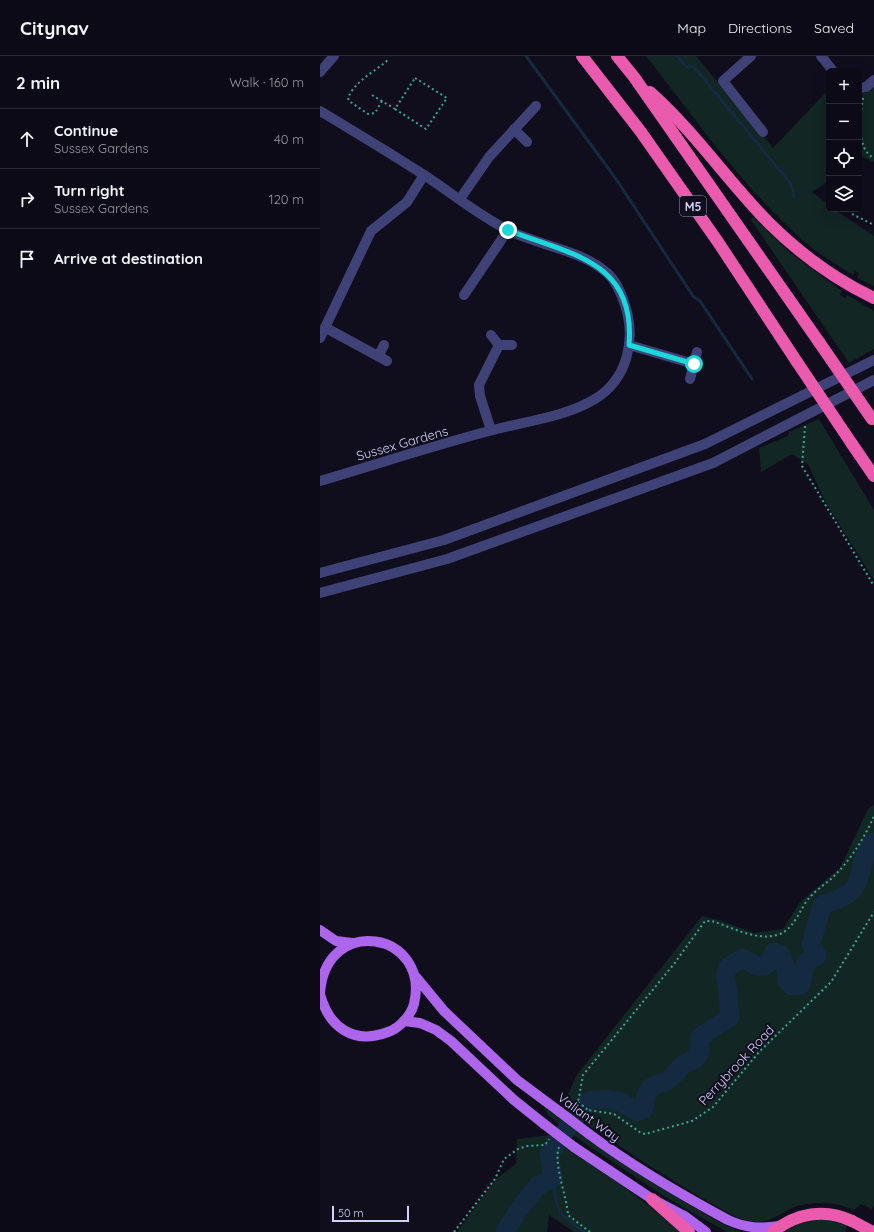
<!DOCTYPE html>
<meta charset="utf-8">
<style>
body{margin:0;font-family:Quicksand,sans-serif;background:#15131f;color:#f1f3f6}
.controls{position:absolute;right:12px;top:12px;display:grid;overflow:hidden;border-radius:6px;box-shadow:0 4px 16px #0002}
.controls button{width:36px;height:36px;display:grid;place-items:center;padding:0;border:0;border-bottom:1px solid #2c2b35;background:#0c0a16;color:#f1f3f6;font:20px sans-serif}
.scale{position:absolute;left:12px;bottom:10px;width:77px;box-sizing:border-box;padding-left:4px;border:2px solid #d1d0f9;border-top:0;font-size:11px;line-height:14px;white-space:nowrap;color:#d1d0f9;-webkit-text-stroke:3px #100e1d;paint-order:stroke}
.stop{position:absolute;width:12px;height:12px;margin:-9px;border:3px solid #1cd8da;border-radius:50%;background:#fff}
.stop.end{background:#1cd8da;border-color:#fff;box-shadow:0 1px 4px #0008}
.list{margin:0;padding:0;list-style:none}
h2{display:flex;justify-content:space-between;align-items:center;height:52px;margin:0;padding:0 16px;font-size:17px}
h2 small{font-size:13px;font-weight:400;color:#9a9aa1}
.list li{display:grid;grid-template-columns:26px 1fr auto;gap:12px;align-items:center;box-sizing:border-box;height:60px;padding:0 16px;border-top:1px solid #2c2b35}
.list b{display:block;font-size:15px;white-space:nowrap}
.list p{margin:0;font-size:13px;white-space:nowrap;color:#9a9aa1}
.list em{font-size:13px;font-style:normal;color:#9a9aa1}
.icon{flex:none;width:22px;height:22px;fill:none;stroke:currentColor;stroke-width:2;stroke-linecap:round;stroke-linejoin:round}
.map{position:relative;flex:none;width:554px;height:1176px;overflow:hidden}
header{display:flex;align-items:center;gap:24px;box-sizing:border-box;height:56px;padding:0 20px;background:#0c0a16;border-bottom:1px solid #2c2b35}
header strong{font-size:19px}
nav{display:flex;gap:22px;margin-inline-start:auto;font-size:14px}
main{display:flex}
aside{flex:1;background:#0c0a16}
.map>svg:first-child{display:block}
.green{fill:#122624}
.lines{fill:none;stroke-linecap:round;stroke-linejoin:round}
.stream{stroke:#142a41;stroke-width:3}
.river{stroke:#142a41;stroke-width:19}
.path{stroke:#3ca292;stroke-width:2;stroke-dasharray:2 3;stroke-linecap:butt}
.minor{stroke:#3f4276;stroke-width:10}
.major{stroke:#ad65eb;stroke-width:10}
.highway{stroke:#ea5aad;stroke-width:12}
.major-bridge{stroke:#ad65eb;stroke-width:10}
.highway-bridge{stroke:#ea5aad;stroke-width:12}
.route{stroke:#1cd8da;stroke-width:5}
.labels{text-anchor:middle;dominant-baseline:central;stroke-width:4;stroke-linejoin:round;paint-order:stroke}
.shield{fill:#100e1d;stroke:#9796b7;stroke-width:1}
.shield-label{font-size:12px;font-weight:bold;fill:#d1d0f9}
.street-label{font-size:13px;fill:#d1d0f9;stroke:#100e1d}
</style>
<header>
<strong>Citynav</strong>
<nav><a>Map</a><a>Directions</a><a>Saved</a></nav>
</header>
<main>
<aside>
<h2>2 min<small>Walk · 160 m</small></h2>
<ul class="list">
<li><svg class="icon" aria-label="ahead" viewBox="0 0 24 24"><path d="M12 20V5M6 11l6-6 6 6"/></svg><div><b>Continue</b><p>Sussex Gardens</p></div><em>40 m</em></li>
<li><svg class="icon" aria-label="right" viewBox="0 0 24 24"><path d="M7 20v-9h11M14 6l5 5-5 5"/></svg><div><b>Turn right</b><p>Sussex Gardens</p></div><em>120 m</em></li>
<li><svg class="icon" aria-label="arrive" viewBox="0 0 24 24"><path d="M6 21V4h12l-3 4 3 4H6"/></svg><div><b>Arrive at destination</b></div></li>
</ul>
</aside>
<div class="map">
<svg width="554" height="1176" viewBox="0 0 554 1176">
<rect width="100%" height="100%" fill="#100e1d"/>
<g class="green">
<path d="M326,0H376L453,92L509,33V125L492,136L509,149V153H514L554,180V230L537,222L539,217L535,215L533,219C519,210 505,202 492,192C427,138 378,66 326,0Z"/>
<path d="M554,24V106L543,101L539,104V37H546Z"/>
<path d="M433,161L470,197L522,235L520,239L525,242L527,239L554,255V293L529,307L431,164Z"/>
<path d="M499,363L554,454V524L505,445L488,408L472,398L441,416L439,392L468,380L469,376Z"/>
<path d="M554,749V1149L552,1153L541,1148L534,1154C516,1145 485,1144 466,1155C457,1160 447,1167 436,1166C419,1165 405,1155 391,1147C348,1123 307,1095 266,1068L268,1065L245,1046L256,1020L382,860L402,865L434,877L463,873L480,846L520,812L548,753Z"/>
<path d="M223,1050C270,1085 318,1119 370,1149C387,1159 403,1170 422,1176H407L344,1140L257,1082L228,1059Z"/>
<path d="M230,1079L286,1117L363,1176H254L229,1159L227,1176H137L177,1122L196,1108L197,1083Z"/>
<path d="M504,1163L527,1169L525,1176H464L478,1168Z"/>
</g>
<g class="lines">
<g class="stream">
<path d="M206,0L296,123L373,240L380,245L432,323"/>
<path d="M357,0L367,11H374L471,128L474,140"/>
<path d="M233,1122L236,1145L241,1158L264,1176"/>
</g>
<path class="river" d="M185,1176L200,1152L218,1130L233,1122L229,1098L267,1045C289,1041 299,1043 317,1056L324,1053C325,1048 325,1039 328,1035C333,1028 340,1028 347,1025C359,1017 358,1008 376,1003L380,995V981L410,961L408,935L405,919L408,911L422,902L437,910H445L451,905L454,896L460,898L466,912L467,925L472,930L481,929L486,906L497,900L491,888L502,849C510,846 521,843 528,838C545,826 538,801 554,786"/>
<g class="path">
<path d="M95,22L127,42L106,73L75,53Z"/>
<path d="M52,39L75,53"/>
<path d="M543,42C540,59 536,94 554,102"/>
<path d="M62,45L55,57L48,58L29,45L28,42C35,25 54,16 68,4L69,5"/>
<path d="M532,158L554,169"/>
<path d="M485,370L482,410L554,530"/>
<path d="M258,1046L268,1054"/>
<path d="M253,1053L258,1046L263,1019L354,908L385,865H392C411,871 436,885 457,879C475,874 479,853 490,841C497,833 506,828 513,821C530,805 545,781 554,760"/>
<path d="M263,1061L268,1054L294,1058L321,1077L325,1078L372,1065L393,1051L440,995L511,926L554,856"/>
<path d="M239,1091C233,1107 247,1141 248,1159L270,1176"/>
<path d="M134,1176L175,1123L184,1103L198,1093L207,1090L225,1089L229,1083"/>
</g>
<g class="minor">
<path d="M431,0L403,25L443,76"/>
<path d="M501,0L513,15"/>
<path d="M0,16L14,0"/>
<path d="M539,32L546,31L554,24"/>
<path d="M0,55C35,76 70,97 104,119C132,137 158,159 188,174C219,190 259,193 286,216C296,224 301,237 305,249C316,283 308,323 275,343C245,361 207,365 173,374C115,389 58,408 0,425"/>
<path d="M194,73L207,86"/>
<path d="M140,143L169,101L216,50"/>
<path d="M144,239L188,174"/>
<path d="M6,272L67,305"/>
<path d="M171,279L179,289H192"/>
<path d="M0,282L51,175L87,146L104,119"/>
<path d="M309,289L374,308"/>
<path d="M59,299L64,289"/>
<path d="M370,323L377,296"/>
<path d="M171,374L160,340L159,329L179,289"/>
<path d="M0,517L124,484L385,388L554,304"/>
<path d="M0,537L127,503L393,407L554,324"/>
</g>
<g class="major">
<path d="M0,874L16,885L32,887"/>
<path d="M96,921L124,955L197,1024L240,1056"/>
<path d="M0,937C6,857 111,876 94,948C91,959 80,972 68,976C34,989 9,972 0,938"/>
<path d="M84,965L100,967L116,974L131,985L194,1044L224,1068"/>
<path d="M269,1078C312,1110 360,1138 408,1164C426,1172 440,1173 460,1170"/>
<path d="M254,1091L332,1143L366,1161L386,1176"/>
</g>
<g class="highway">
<path d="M262,0L321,76L398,186L477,306"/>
<path d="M297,0L314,21L499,286"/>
<path d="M330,36C374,75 407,124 448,166C479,197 514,223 554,242"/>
<path d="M532,388L554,420"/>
<path d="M332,1143L369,1176"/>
<path d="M453,1176C476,1157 505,1152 532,1165"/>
</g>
<g class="major-bridge">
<path d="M240,1056L269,1078"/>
<path d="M224,1068L254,1091"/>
</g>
<g class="highway-bridge">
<path d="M499,286L552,363"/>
<path d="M477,306L532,388"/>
<path d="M532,1165L553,1176"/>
</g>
</g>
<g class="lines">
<path class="route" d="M188,174C250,199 316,204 309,289L374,308"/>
</g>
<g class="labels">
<rect class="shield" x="360" y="140" width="26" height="20" rx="3"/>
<g class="shield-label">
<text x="373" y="150">M5</text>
</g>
<g class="street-label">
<text transform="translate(82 387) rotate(-16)">Sussex Gardens</text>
<text transform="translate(416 1009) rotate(-47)">Perrybrook Road</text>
<text transform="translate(269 1061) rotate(36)">Valiant Way</text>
</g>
</g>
</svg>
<div class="controls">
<button>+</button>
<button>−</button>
<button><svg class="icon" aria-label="locate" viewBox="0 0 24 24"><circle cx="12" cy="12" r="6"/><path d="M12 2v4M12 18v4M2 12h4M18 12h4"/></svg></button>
<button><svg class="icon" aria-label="layers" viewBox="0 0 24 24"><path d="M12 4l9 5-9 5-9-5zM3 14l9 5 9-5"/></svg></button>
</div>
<div class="scale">50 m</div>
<div class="stop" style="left:374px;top:308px"></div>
<div class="stop end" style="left:188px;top:174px"></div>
</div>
</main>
